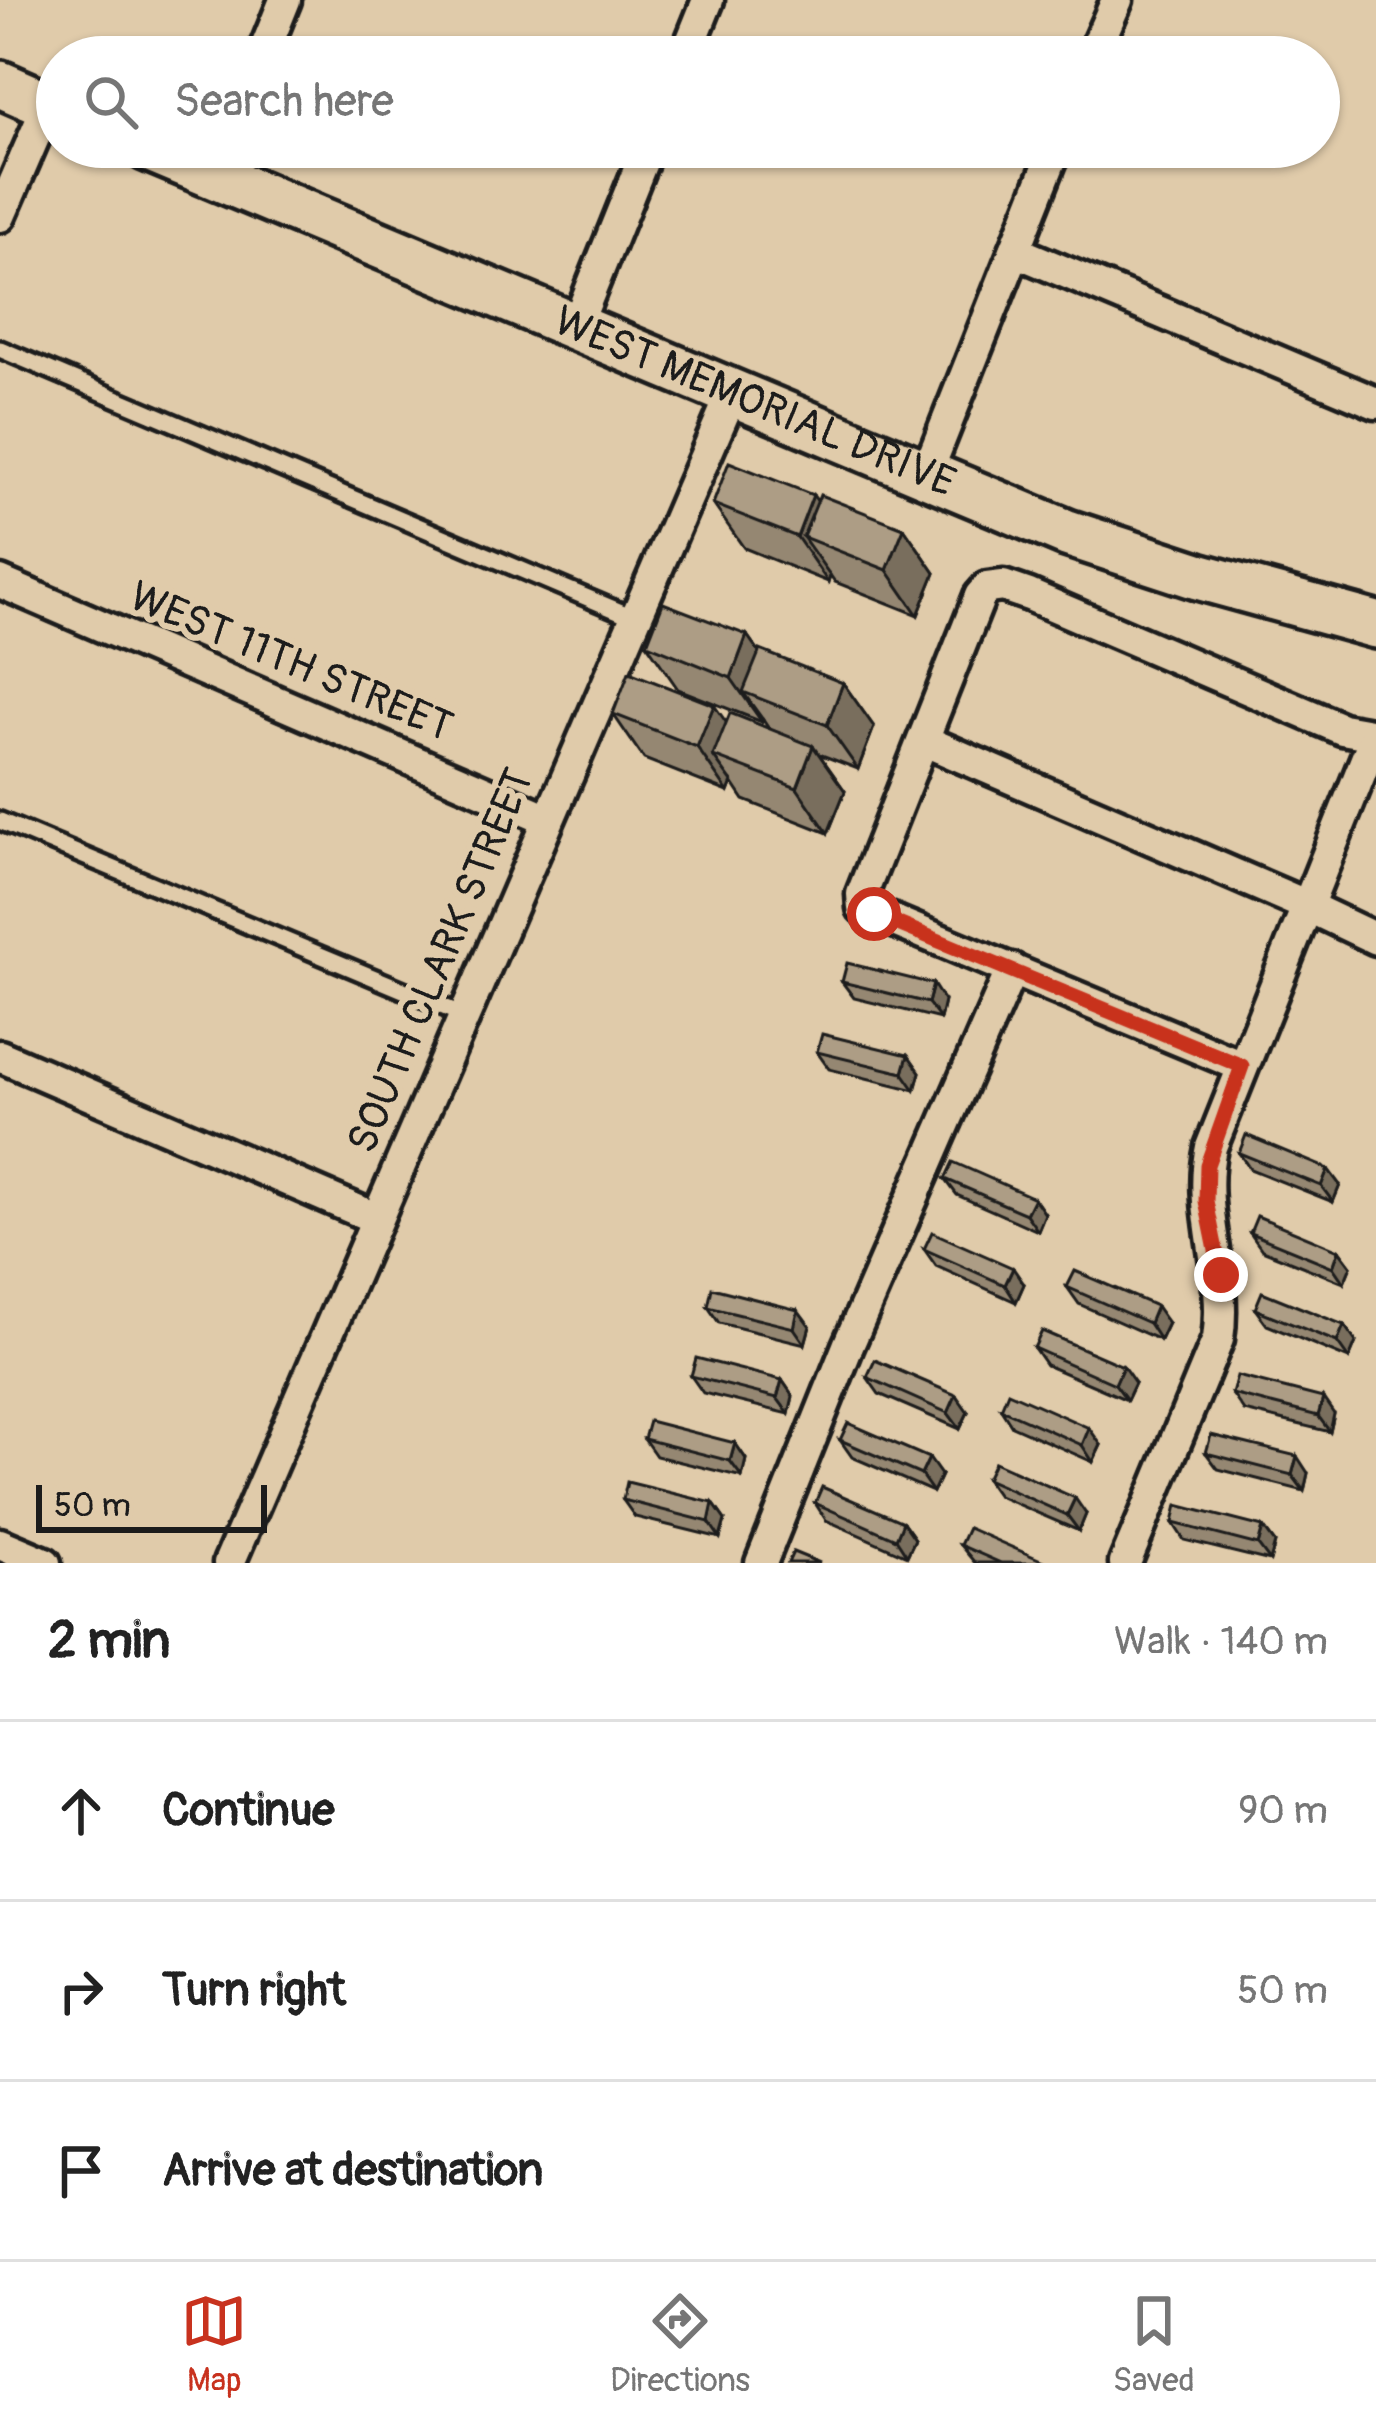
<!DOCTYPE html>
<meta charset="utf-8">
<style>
body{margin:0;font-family:Pangolin,sans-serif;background:#f6f6f6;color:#222}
.scale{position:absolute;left:36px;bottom:30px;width:231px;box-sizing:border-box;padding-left:12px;border:6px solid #1c1c1c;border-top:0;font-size:33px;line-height:42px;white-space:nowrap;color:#1c1c1c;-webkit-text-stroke:9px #e0cbaa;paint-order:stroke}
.stop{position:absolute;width:36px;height:36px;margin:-27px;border:9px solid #c8321e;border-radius:50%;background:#fff}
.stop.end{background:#c8321e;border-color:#fff;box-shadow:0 3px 12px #0008}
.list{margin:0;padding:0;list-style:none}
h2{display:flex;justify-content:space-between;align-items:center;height:156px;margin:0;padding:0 48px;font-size:51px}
h2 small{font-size:39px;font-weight:400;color:#767676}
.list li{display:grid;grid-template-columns:78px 1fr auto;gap:36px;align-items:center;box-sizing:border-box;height:180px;padding:0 48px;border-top:3px solid #e0e0e0}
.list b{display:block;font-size:45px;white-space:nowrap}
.list em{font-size:39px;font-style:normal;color:#767676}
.icon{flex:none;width:66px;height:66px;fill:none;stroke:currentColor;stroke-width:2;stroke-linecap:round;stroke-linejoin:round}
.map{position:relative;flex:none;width:1376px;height:1563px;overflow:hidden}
.search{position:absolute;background:#fff;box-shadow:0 3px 9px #0004;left:36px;right:36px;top:36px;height:132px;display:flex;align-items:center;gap:30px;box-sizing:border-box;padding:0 42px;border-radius:66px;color:#767676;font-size:45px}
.sheet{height:696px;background:#fff}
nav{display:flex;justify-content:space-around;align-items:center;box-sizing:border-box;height:168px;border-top:3px solid #e0e0e0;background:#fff;font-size:33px;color:#767676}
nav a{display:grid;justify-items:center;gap:6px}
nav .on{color:#c8321e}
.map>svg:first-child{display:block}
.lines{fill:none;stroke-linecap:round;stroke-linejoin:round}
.service-casing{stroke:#1c1c1c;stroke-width:24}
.minor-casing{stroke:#1c1c1c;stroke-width:39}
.secondary-casing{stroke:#1c1c1c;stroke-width:54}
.service{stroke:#e0cbaa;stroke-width:15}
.minor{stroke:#e0cbaa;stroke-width:30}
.secondary{stroke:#e0cbaa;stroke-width:45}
.wall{fill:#958772;stroke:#1c1c1c;stroke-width:3}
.shaded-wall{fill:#796e5d;stroke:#1c1c1c;stroke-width:3}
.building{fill:#ad9d85;stroke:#1c1c1c;stroke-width:3}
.route{stroke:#c8321e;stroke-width:15}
.labels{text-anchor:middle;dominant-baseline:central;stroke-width:12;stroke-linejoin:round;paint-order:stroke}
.street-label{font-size:42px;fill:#1c1c1c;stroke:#e0cbaa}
</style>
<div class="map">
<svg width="1376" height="1563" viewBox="0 0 1376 1563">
<rect width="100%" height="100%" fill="#e0cbaa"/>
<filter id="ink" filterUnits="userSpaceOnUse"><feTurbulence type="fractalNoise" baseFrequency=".00833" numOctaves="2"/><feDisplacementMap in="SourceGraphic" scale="24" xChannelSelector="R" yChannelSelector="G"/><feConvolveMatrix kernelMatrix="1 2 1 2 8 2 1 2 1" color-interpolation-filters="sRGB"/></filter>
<g filter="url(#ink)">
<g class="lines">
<g class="service-casing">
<g id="service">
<path d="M0,349L635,618"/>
<path d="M0,821L463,1015"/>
</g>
</g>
<g class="minor-casing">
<g id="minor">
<path d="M262,57L285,0"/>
<path d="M685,57L708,0"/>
<path d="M1092,57L1117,0"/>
<path d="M214,176L226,147"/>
<path d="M0,216L48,105"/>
<path d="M1015,251L1376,403"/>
<path d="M575,329L648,147"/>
<path d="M926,475L1056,147"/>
<path d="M0,582L548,819"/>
<path d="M925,741L1296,901L1376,939"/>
<path d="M0,1056L375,1218"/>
<path d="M1242,1066L863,908L862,894L980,596L987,588L1003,586L1029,595L1342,729L1376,735"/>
<path d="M0,1544L45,1563"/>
<path d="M229,1563L732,394"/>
<path d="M761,1563L848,1346L1012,969"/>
<path d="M1125,1563L1218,1339C1228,1274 1197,1212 1211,1147L1376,734"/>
</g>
</g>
<g class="secondary-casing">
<g id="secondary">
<path d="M0,84L57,109"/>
<path id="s1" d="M146,147L1067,533L1198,576L1376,625"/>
</g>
</g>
<use href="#service" class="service"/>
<use href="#minor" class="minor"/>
<use href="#secondary" class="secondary"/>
</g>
<g class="wall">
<path d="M818,501L904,528L935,573L918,615L835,582L830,575L828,582L744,548L713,504Z"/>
<path d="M747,635L759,652L843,683L874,727L858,769L819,754L845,791L828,833L744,800L732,782L728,792L644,759L613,714L726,723L769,729L763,720L762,722L678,689L647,644Z"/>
<path d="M842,982L944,1001L940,1019L854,998Z"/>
<path d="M817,1052L908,1055L920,1072L915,1090L829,1069Z"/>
<path d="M1239,1153L1340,1185L1333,1202L1250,1169Z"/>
<path d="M945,1179L1034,1198L1045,1214L1038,1231L957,1195Z"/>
<path d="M1250,1233L1339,1250L1351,1266L1344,1283L1262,1250Z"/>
<path d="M924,1249L1024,1284L1016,1302L936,1266Z"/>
<path d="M1067,1287L1168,1323L1160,1340L1079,1304Z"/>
<path d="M708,1307L810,1326L805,1344L719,1323Z"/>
<path d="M1255,1309L1344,1325L1356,1342L1349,1359L1267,1325Z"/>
<path d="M1034,1348L1135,1383L1127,1400L1046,1365Z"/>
<path d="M691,1376L782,1380L793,1396L789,1414L703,1393Z"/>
<path d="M867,1377L968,1412L960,1429L879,1394Z"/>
<path d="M1232,1394L1334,1414L1330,1432L1244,1411Z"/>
<path d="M1001,1409L1101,1445L1093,1462L1012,1426Z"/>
<path d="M644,1439L735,1443L746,1459L742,1477L656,1456Z"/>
<path d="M840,1440L941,1475L933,1492L852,1457Z"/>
<path d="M1206,1453L1308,1473L1304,1491L1218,1469Z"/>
<path d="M986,1479L1086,1514L1079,1531L998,1496Z"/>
<path d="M623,1500L713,1503L725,1520L720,1538L635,1517Z"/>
<path d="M815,1503L903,1522L915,1539L907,1556L826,1520Z"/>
<path d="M1173,1523L1263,1527L1275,1543L1270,1561L1184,1540Z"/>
<path d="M960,1545L1048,1563H975Z"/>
</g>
<g class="shaded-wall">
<path d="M813,495L844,539L803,537L830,575L828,582L797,537Z"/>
<path d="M904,528L935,573L918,615L887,570Z"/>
<path d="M747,635L778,680L743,692L763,720L762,722L731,678Z"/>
<path d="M843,683L874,727L858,769L827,725Z"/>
<path d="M714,705L745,749L713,756L732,782L728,792L697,747Z"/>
<path d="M813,746L845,791L828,833L797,788Z"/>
<path d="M933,984L944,1001L940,1019L928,1003Z"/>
<path d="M908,1055L920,1072L915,1090L903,1073Z"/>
<path d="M1328,1169L1340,1185L1333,1202L1321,1186Z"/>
<path d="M1034,1198L1045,1214L1038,1231L1026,1214Z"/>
<path d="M1339,1250L1351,1266L1344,1283L1333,1267Z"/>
<path d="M1013,1268L1024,1284L1016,1302L1005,1285Z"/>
<path d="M1156,1306L1168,1323L1160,1340L1149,1323Z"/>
<path d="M798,1310L810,1326L805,1344L794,1328Z"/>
<path d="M1344,1325L1356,1342L1349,1359L1337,1342Z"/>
<path d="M1123,1366L1135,1383L1127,1400L1115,1384Z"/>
<path d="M782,1380L793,1396L789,1414L777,1398Z"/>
<path d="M956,1395L968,1412L960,1429L948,1413Z"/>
<path d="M1323,1398L1334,1414L1330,1432L1318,1416Z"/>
<path d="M1089,1428L1101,1445L1093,1462L1082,1445Z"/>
<path d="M735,1443L746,1459L742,1477L730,1461Z"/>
<path d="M1297,1456L1308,1473L1304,1491L1292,1475Z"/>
<path d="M929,1458L941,1475L933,1492L921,1475Z"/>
<path d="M1075,1498L1086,1514L1079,1531L1067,1515Z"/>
<path d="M713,1503L725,1520L720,1538L709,1522Z"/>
<path d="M903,1522L915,1539L907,1556L896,1539Z"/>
<path d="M1263,1527L1275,1543L1270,1561L1258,1545Z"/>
</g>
<g class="building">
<path d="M729,462L813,495L797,537L713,504Z"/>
<path d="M820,495L904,528L887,570L803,537Z"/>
<path d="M663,603L747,635L731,678L647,644Z"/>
<path d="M760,650L843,683L827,725L743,692Z"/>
<path d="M629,672L714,705L697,747L613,714Z"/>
<path d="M730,713L813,746L797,788L713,756Z"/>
<path d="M847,963L933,984L928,1003L842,982Z"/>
<path d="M822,1034L908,1055L903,1073L817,1052Z"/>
<path d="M1246,1135L1328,1169L1321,1186L1239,1153Z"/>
<path d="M953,1162L1034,1198L1026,1214L945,1179Z"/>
<path d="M1257,1216L1339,1250L1333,1267L1250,1233Z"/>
<path d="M932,1232L1013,1268L1005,1285L924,1249Z"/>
<path d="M1075,1271L1156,1306L1149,1323L1067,1287Z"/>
<path d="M712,1288L798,1310L794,1328L708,1307Z"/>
<path d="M1262,1292L1344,1325L1337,1342L1255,1309Z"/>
<path d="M1042,1331L1123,1366L1115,1384L1034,1348Z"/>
<path d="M696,1358L782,1380L777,1398L691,1376Z"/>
<path d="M875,1360L956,1395L948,1413L867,1377Z"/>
<path d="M1237,1376L1323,1398L1318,1416L1232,1394Z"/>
<path d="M1008,1392L1089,1428L1082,1445L1001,1409Z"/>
<path d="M649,1421L735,1443L730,1461L644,1439Z"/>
<path d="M848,1423L929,1458L921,1475L840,1440Z"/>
<path d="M1211,1435L1297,1456L1292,1475L1206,1453Z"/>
<path d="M994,1462L1075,1498L1067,1515L986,1479Z"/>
<path d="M627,1482L713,1503L709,1522L623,1500Z"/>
<path d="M822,1487L903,1522L896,1539L815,1503Z"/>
<path d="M1177,1505L1263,1527L1258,1545L1173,1523Z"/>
<path d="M968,1528L1048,1563H1001L960,1545Z"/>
<path d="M793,1552L820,1563H788Z"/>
</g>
</g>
<g class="lines" filter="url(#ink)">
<path class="route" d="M874,914L1242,1066L1207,1165L1206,1201L1221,1275"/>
</g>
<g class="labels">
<g class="street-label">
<text stroke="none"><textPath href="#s1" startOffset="660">WEST MEMORIAL DRIVE</textPath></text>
<text transform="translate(291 662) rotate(23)">WEST 11TH STREET</text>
<text transform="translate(441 961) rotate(-67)">SOUTH CLARK STREET</text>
</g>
</g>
</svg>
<div class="scale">50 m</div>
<div class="stop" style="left:874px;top:914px"></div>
<div class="stop end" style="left:1221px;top:1275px"></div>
<div class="search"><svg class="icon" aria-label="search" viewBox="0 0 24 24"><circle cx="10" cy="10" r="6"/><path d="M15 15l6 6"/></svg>Search here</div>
</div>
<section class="sheet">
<h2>2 min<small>Walk · 140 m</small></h2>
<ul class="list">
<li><svg class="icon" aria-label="ahead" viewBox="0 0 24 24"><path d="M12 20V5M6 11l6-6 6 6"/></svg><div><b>Continue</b></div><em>90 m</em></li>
<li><svg class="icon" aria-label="right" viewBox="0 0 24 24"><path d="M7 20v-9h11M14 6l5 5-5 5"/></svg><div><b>Turn right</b></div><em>50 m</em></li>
<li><svg class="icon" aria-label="arrive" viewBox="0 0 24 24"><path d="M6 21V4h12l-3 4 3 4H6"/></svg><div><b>Arrive at destination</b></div></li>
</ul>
</section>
<nav>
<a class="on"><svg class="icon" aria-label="map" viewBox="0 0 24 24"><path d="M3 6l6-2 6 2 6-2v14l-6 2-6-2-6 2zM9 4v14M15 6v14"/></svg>Map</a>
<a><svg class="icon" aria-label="directions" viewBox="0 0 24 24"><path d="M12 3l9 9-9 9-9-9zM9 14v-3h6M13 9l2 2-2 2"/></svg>Directions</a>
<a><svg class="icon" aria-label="saved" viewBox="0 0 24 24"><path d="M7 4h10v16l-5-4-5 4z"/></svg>Saved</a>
</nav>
